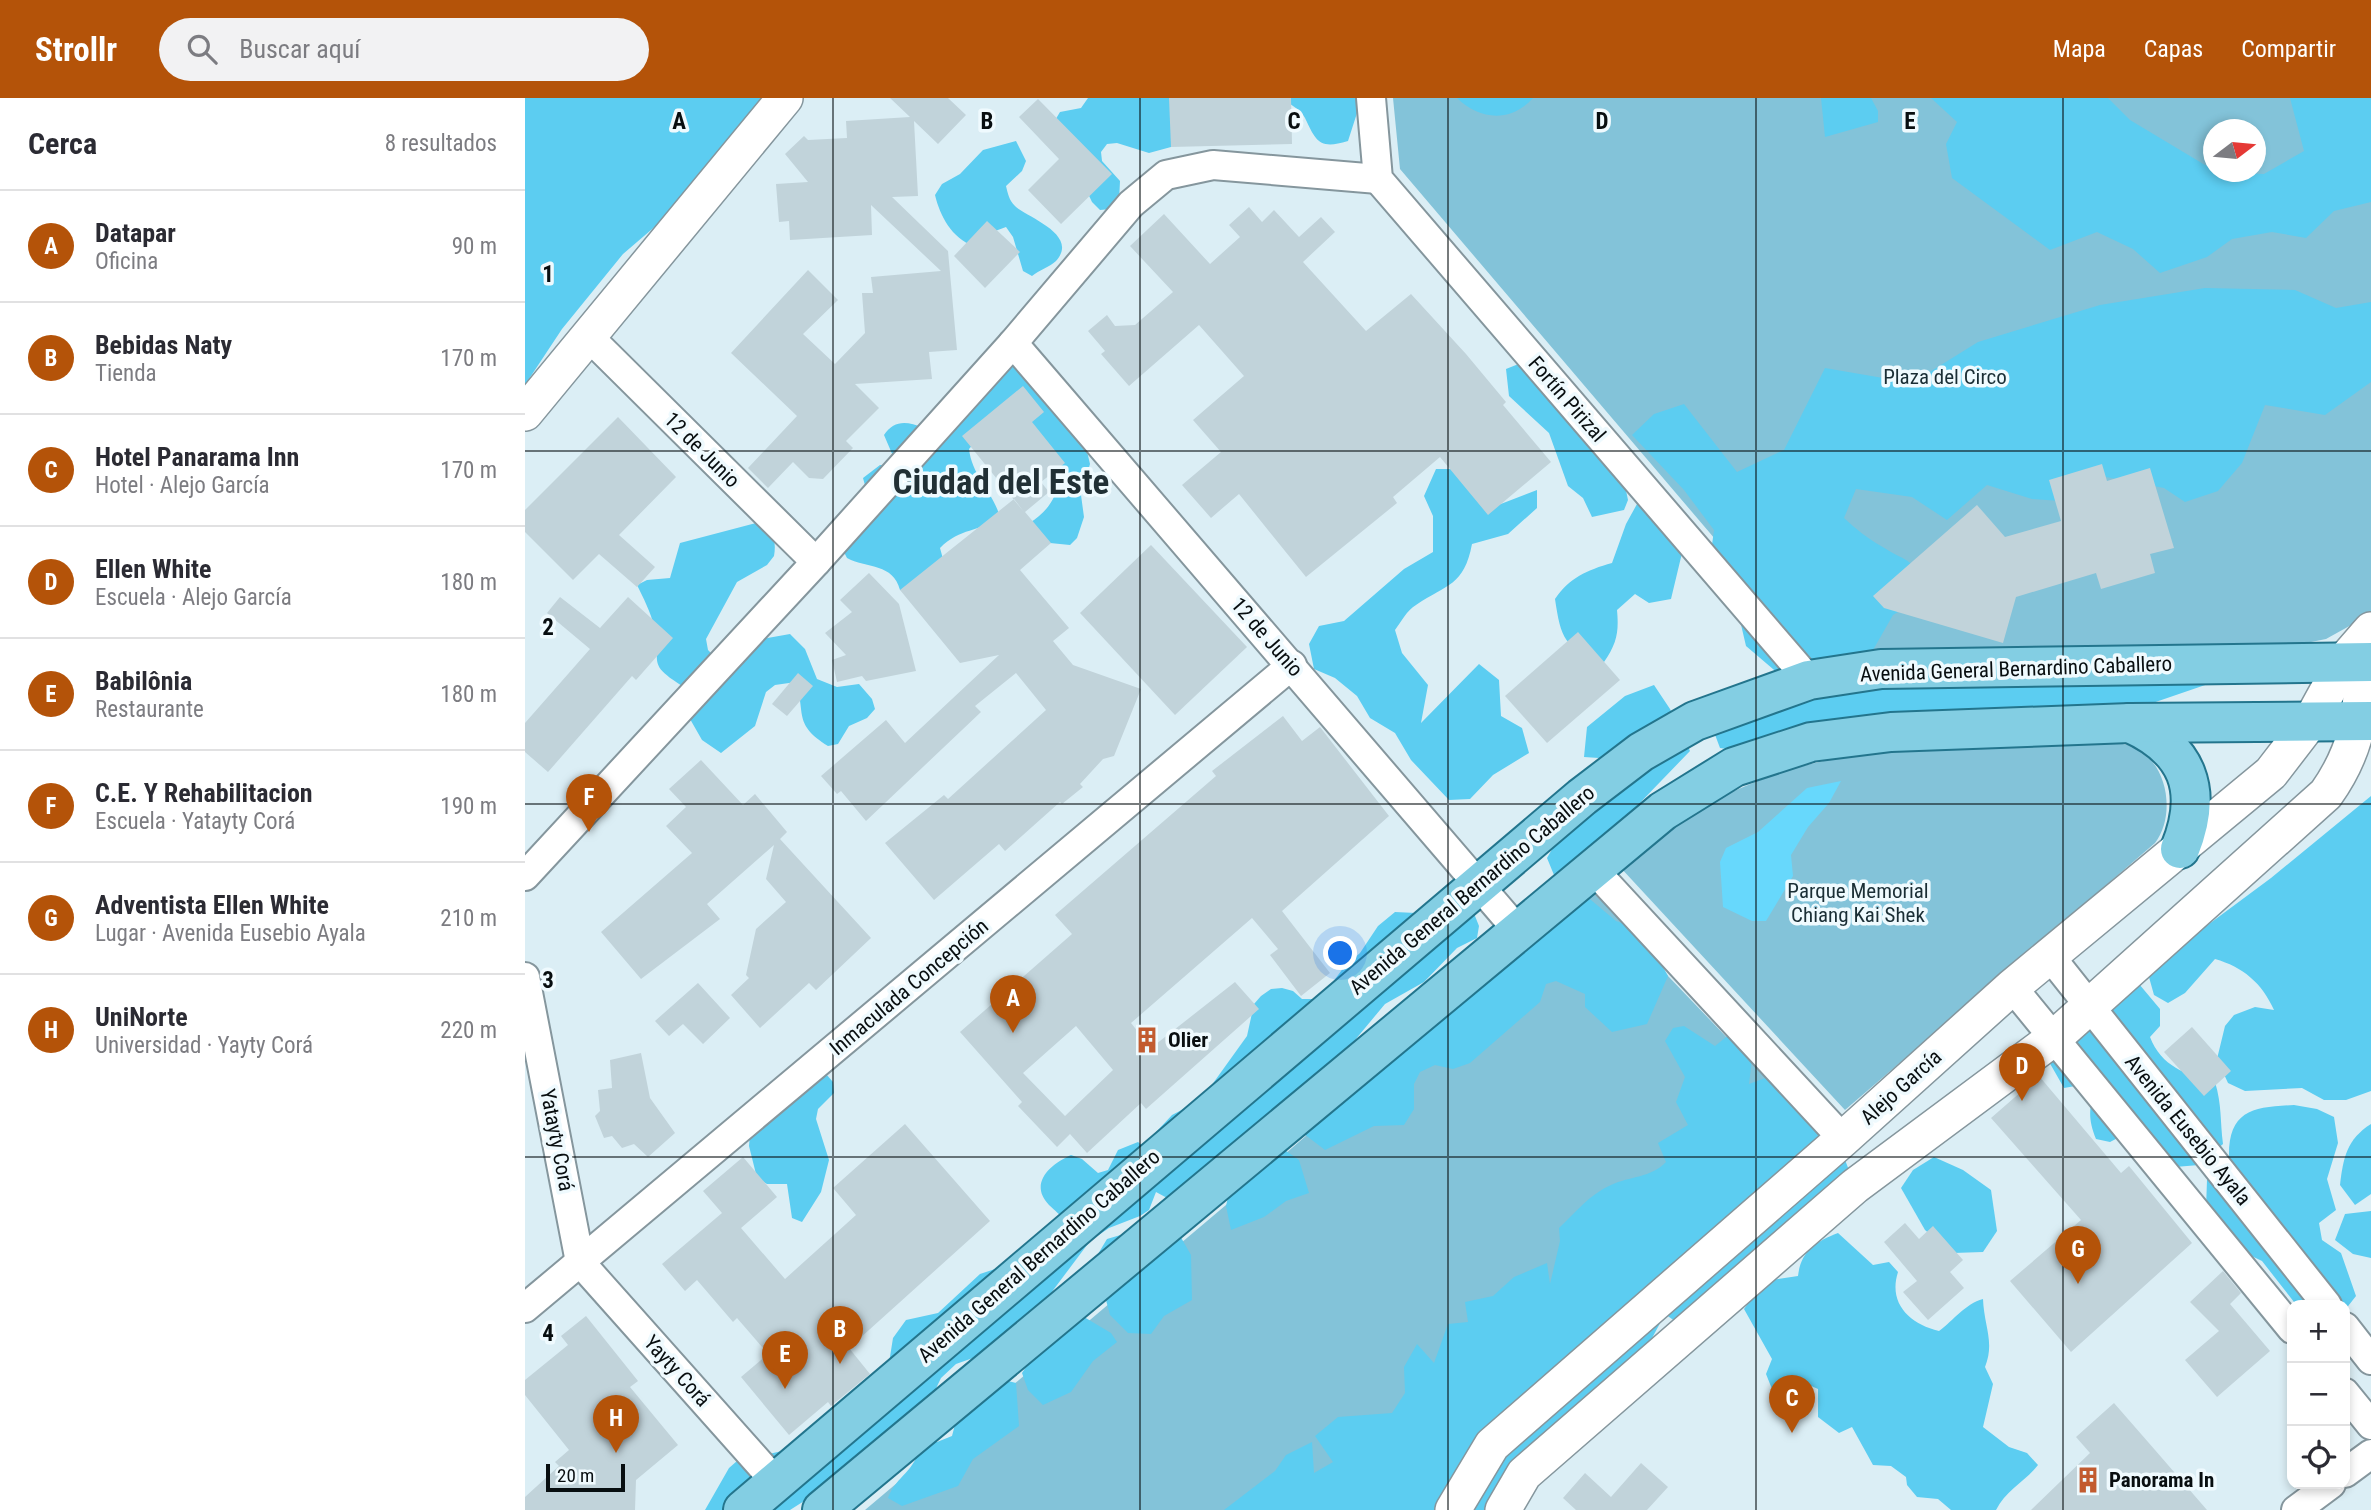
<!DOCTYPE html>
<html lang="es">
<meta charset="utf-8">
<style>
body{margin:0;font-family:"Roboto Condensed",sans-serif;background:#f2f2f3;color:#2b2b33}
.controls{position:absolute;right:21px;bottom:21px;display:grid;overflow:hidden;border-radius:14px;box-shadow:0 4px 10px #0003}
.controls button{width:63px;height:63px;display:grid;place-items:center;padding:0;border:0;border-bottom:2px solid #e1e1e2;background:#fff;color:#2b2b33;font:35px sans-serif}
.compass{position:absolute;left:1678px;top:21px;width:63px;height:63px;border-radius:50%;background:#fff;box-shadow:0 4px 10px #0003;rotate:74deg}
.scale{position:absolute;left:21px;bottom:18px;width:79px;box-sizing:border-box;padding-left:7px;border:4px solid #080e10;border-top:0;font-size:19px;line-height:24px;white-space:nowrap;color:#080e10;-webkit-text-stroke:5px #effafe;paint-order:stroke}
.you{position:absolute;left:816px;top:856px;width:24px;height:24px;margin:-18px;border:5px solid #fff;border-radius:50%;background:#1a73e8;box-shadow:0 0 0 10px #1a73e833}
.badge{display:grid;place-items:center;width:46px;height:46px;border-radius:50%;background:#b45309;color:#fff;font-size:23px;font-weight:700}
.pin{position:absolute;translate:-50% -58px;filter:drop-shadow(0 2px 4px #0008)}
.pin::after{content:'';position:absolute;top:37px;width:24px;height:21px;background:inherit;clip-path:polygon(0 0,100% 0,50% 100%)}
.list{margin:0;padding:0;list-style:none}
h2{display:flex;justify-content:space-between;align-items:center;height:91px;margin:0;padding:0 28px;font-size:30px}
h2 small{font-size:23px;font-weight:400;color:#7c7c81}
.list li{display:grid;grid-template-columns:46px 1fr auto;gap:21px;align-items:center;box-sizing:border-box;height:112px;padding:0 28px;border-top:2px solid #e1e1e2}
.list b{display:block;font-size:26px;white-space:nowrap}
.list p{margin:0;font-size:23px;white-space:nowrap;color:#7c7c81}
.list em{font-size:23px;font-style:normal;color:#7c7c81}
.icon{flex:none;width:38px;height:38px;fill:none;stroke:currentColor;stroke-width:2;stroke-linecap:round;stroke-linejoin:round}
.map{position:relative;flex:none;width:1846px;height:1412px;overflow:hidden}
header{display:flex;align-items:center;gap:42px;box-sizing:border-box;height:98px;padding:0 35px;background:#b45309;color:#fff}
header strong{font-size:33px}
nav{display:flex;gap:38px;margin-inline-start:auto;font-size:24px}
.search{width:490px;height:63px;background:#f2f2f3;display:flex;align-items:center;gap:18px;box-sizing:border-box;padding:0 24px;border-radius:38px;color:#7c7c81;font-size:26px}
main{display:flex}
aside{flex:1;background:#fff}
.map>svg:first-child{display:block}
.green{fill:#83c3d9;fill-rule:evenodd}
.forest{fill:#5ccdf1}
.water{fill:#67d8fc}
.building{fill:#c1d3da;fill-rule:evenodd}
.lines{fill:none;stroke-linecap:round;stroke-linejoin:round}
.minor-casing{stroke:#85969d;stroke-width:32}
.tertiary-casing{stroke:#85969d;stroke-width:38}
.primary-casing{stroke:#23758d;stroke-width:42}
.minor{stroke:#fff;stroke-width:28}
.tertiary{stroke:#fff;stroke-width:35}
.primary{stroke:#83cee3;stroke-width:38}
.grid{fill:none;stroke:#080e10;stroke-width:2;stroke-opacity:0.55}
.labels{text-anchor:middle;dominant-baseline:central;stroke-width:7;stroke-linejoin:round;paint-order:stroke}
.park-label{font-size:21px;fill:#1a2e35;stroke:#effafe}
.street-label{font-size:21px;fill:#080e10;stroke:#effafe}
.poi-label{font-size:21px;font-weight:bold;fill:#080e10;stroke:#effafe;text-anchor:start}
.town-label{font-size:35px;font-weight:bold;fill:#213035;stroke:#effafe}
.grid-label{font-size:23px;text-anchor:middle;font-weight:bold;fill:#080e10;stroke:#effafe;stroke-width:7;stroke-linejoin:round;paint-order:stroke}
</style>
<header>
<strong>Strollr</strong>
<div class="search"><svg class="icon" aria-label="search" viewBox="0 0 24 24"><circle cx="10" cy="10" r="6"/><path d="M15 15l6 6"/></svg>Buscar aquí</div>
<nav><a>Mapa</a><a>Capas</a><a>Compartir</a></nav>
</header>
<main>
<aside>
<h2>Cerca<small>8 resultados</small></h2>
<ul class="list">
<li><span class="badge">A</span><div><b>Datapar</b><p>Oficina</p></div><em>90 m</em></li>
<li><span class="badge">B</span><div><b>Bebidas Naty</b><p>Tienda</p></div><em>170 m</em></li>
<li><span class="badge">C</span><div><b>Hotel Panarama Inn</b><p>Hotel · Alejo García</p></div><em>170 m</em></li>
<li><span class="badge">D</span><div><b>Ellen White</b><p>Escuela · Alejo García</p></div><em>180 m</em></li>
<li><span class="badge">E</span><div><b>Babilônia</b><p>Restaurante</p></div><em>180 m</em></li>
<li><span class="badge">F</span><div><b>C.E. Y Rehabilitacion</b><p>Escuela · Yatayty Corá</p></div><em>190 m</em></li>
<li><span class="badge">G</span><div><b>Adventista Ellen White</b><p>Lugar · Avenida Eusebio Ayala</p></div><em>210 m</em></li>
<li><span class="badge">H</span><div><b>UniNorte</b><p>Universidad · Yayty Corá</p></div><em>220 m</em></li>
</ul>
</aside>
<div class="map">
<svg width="1846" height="1412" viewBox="0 0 1846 1412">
<rect width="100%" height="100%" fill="#dbeef5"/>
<g class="green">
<path d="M868,0H1846V516L1801,541L1776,546L1293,562L875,71ZM1688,32H1730V74H1688Z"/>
<path d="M1583,644C1594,645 1604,646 1614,652C1644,670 1650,719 1630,745L1320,1012L1095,769C1118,752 1140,733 1163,718C1294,636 1436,648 1583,644Z"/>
<path d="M1072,786L1143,878L1300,1042L904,1412H340L701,1107Z"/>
</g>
<g class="forest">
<path d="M0,0H258L133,126L98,156L37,231L0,287Z"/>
<path d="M563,0H649V39L646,49L624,55L592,45L582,46L576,54L577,63L595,83L594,103L585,111L575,112L567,104L529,24L535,14L556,10Z"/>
<path d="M759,0H833V12L823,43C794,52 791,43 780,20C775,10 765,8 759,0Z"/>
<path d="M932,0H1008C986,25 954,22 932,0Z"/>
<path d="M1296,0H1346L1353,13V24L1300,39Z"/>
<path d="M1406,0H1583L1605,22L1680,67L1688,69V74L1739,76L1779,53L1765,0H1846V104L1809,113L1781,140L1747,134L1707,141L1682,159L1635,175L1608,151L1572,134L1525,152L1427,80L1421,46L1432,24Z"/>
<path d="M491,43L501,63L497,73L481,88C483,96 484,102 490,108C501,119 555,136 531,163C525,169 514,172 507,178L498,173L488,139L481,129L462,136L448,148C427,140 415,118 410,97L417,86L435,76L458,52Z"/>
<path d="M1680,190L1770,192L1811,210L1846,204V284L1800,317L1740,307L1717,365L1693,393L1660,404L1639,390L1581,379L1536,403L1507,401L1462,387L1422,422L1387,399L1331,391L1319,420C1331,431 1342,440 1356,448C1387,468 1394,458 1392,502L1368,517L1344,559L1255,577L1221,548L1214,518L1184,469L1189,432L1159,392L1107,337L1129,316L1159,306L1212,374L1259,352L1300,270L1387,285L1453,244L1575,207Z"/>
<path d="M1019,256L1091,344L1103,402L1099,412L1067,419L1058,400L1043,388L1024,335L984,298L981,271Z"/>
<path d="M488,264L560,345L565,366L556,397L559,419L552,440L545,447L515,444L504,425C524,414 538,392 532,368L451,343L444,351C447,378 468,394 475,419C453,435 436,429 415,450L421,472L386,494L375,492C368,465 343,471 322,460L317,450L347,413L338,380L355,367L366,368L368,358L359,337C369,322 382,323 398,330Z"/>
<path d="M911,371H940L968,409L1012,392V410L983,436L947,446C939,488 922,486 891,507C882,512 876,524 870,532L877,555L903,587L896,625L954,566L974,582L976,618L997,630L1004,655L968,677L945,701L924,702L886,662L870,635L845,620L832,598L810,580L789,571L784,546L794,528L819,523L879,471L908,454V418L899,398Z"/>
<path d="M1112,406L1149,410L1163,430L1146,501L1124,505L1110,496L1092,512C1094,534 1092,545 1079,564C1039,550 1036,541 1030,501C1044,480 1062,472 1087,465L1101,426Z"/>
<path d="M231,425C247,430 252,441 249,458L242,467L212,484L181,541L183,552L190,559L231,542L265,536L280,551L292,581L312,589L334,586L347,601L350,611L342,620L324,628L313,646L303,648C268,626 281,616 271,584L250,587L241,594L230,628L196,655L177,642L161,614L162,591C118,564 138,568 129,528C126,515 118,499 112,487L122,482L145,480L155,445Z"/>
<path d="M1632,579L1686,585L1616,609L1349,617L1291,629L1215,653L1195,650L1189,634L1217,612L1319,591Z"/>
<path d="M1129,587L1145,611L1165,653L1081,740L1029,777L1022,760L1041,727L1076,700L1074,660L1059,659L1062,629L1100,598Z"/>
<path d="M1846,698V993L1821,1002H1799L1777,990L1720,993L1703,985L1692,961L1700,928L1709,917L1730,909L1749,912C1737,885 1718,869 1690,861L1660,895L1643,905L1629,897L1622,872L1746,780Z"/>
<path d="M1060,797L1091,823L1129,837L1133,860L1143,878L1122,926L1087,934L1060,909V896L1031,883L1021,886L1015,904L945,965L928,971L910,967L895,974L889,986V1011L879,1027L849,1028L800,1052L770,1029Z"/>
<path d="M946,808L954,828L952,840L932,850L899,884L860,906L815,960L644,1101L631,1094L624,1112L615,1118L584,1130L565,1143L526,1195L462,1255L431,1266L416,1280L403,1307L287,1398L265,1412H180L204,1370L212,1363L266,1351L364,1265L368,1240L381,1222L413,1215L455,1176L488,1165L540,1123C535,1116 530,1113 524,1107C503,1085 526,1066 546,1057L557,1061L573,1075L583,1072L593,1052L613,1044L618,1048L647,1017L676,1002L722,938L729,906L736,898L746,891L757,890L768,893L777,901H788L805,888L819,869L835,855L853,828L870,814L891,815Z"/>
<path d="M1609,880L1635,911V928L1625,939C1636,968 1661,977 1690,984C1697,1007 1695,1023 1698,1046L1674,1067L1638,1070L1610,1031L1585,1044L1571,1041C1562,1019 1564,1007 1573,984L1539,990L1519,955Z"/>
<path d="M1159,928L1190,948L1205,936L1228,953L1224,986L1243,979L1317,1054L1330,1088L1158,1229L1140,1216L1119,1255L977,1412H699L750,1373L761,1357L787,1344L789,1375L808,1364L790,1338L813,1319L867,1315L880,1295L879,1269L892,1246L909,1265L923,1226L943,1224L940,1204L968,1198L989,1179L1022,1165L1025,1186L1035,1143L1034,1130C1050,1115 1065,1096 1086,1087C1105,1078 1126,1080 1141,1064L1133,1045L1163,1027L1151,1004L1160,979L1140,943L1148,930Z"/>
<path d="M301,976L308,984L309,995L293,1011L291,1021L304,1062L296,1094L277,1124L267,1120L262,1086H242L232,1080L224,1048L225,1036Z"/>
<path d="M1769,1007L1792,1011L1809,1019L1813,1045L1802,1081L1811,1112L1794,1125L1797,1142L1816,1155L1831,1198L1820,1212V1207H1774L1769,1204L1737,1163L1716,1153L1681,1111L1682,1082L1704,1060C1703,1012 1728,1009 1769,1007Z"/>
<path d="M1846,1026V1096L1830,1107L1815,1087C1818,1060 1822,1041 1846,1026Z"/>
<path d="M744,1041L774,1062L784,1095L761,1103L739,1119L706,1132L701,1108L713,1055Z"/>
<path d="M1409,1059L1438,1072L1466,1092L1472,1133L1458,1154L1428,1155L1400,1132L1376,1090L1388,1072Z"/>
<path d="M1846,1113V1160L1828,1156L1810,1142L1820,1116Z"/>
<path d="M646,1122L666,1157L667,1202L639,1218L626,1236L603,1235L585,1217L570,1161L582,1141Z"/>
<path d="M1313,1135L1348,1167L1364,1164L1373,1174C1363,1205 1384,1226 1414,1233C1429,1222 1440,1206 1458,1201C1459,1228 1470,1244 1460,1269L1468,1286L1458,1329L1484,1349L1502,1355L1513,1367C1500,1384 1481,1392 1471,1412H1426L1413,1401L1392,1399L1382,1387L1381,1379L1366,1368L1348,1367L1327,1329L1314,1335L1293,1319V1291L1275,1283L1256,1291H1247L1241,1276L1247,1261L1219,1211L1239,1183L1273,1178C1276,1153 1290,1144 1313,1135Z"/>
<path d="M554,1216L586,1235L592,1244L568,1263L546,1294L518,1307L503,1292L497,1275L509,1257L521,1252L517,1227Z"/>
<path d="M444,1273L491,1285L494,1328L448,1361L433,1388L377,1408L363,1400C372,1376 390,1376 396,1344H412L427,1338Z"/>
</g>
<path class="water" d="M1316,683L1304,705L1283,729L1266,757L1268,778L1241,823H1227L1198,809L1195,764L1201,750L1233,734L1282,690Z"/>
<g class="building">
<path d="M365,0H423L441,17L413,46L389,23L393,98L367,99L423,153L432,252L404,254L407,281L330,286L354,310L321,343L328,350L298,381L284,380L268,364L243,390L223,370L272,318L206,255L283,172L313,202L278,236L310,266L340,235L337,195H348L346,179L416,173L346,107L347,137L265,142L264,123L254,124L251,86L283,84L260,56L279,38L283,42L322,40L321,23L385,19Z"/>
<path d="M644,0H766L767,46L646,49Z"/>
<path d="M513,1L587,76L536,126L503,92L534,61L494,19Z"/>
<path d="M724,109L737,124L749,112L774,139L796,119L810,134L778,164L841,233L886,196L941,256L981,304L978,307L1026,364L963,417L915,359L868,399L872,405L781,479L714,396L686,420L657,387L696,354L668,322L719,278L674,227L604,288L576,256L580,253L563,233L582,217L590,228L610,227L648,194L605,148L639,116L685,166L715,139L704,127Z"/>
<path d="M462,123L495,154L460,190L429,158Z"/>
<path d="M498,288L519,314L507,324L540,365L516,384L524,394L500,414L526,445L495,472L544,530L528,543L548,567L616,591L589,658L578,661L555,686L558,689L537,706L535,704L480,753L474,746L409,802L360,745L419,697L423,701L521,612L491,575L450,608L456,614L341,723L316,693L312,696L296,678L361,622L380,645L474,557L435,565L375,492L489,401L499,414L437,338Z"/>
<path d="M93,319L151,379L94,437L130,469L112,489L74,456L48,482L0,434V412Z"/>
<path d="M1577,366L1582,383L1625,370L1649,450L1625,456L1630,475L1576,491L1571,475L1491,499L1478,545L1359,510L1348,498L1452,407L1480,439L1536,423L1524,382Z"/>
<path d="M626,447L722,549L650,617L555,515Z"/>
<path d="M344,475L374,506L391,573L341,583L337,578L312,584L307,562L321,557L300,535L327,514L315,502Z"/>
<path d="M35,499L75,530L103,499L148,540L111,582L107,578L23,674L0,654V625L65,551L22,515Z"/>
<path d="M1053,534L1095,582L1022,645L980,598Z"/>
<path d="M273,575L288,588L262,618L247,606Z"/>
<path d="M758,618L777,643L795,629L864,718L757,813L805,875L776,898L745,857L753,851L727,820L606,925L626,950L710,884L734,911L621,1011L616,1005L562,1055L545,1036L532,1049L493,1008L497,1004L435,934L547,836L530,817L691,678L687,673ZM551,928L588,972L540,1018L498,975Z"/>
<path d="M176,662L218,707L230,696L262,734L255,741L346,840L291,892L284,885L235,930L206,897L224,880L221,877L231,831L261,804L241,781L249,747L182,806L195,821L116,881L76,834L167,755L141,728L161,709L144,691Z"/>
<path d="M173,885L205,920L178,946L158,926L144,938L130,923Z"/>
<path d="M1667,929L1706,973L1679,998L1639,954Z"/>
<path d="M116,955L125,1000L150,1035L123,1059L109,1046L97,1050L87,1038L79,1040L70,1018L75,1013L73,992L87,990L85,962Z"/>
<path d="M1514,978L1596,1075L1604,1068L1667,1145L1546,1254L1485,1183L1556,1122L1466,1020Z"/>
<path d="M380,1026L465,1123L324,1250L345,1276L306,1308L303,1304L264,1337L216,1279L243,1256L212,1220L208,1224L172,1182L160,1193L137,1166L197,1115L178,1093L218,1059L252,1099L216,1130L260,1181L331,1117L308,1090Z"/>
<path d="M1380,1125L1394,1141L1408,1128L1438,1162L1425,1174L1439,1190L1403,1222L1378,1194L1392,1183L1359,1144Z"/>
<path d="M1698,1173L1716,1195L1705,1206L1745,1253L1692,1299L1660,1262L1694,1233L1665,1204Z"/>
<path d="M61,1218L113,1283L105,1289L153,1347L111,1382L110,1412H0V1399L34,1368L30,1364L44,1352L0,1297V1282L43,1247L36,1238Z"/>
<path d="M1589,1305L1630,1352L1682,1412H1506L1565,1355L1551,1339Z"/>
<path d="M1116,1365L1143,1389L1122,1412H1051L1038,1400L1060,1375L1086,1399Z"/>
</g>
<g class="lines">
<g class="minor-casing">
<g id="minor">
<path d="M846,0L853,81L1284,582"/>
<path d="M64,239L291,464"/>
<path d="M488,245L995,835"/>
<path d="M1068,771L1318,1041"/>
<path d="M0,778L291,464L488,245L606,106L641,77L688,67L853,81"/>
<path d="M1524,857L1802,1207"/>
<path d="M0,879L55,1164L250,1383"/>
<path d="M1487,889L1767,1231"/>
<path d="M0,1210L767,567"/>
<path d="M1820,1229L1846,1262"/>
<path d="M1820,1295L1846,1327"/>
<path d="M1820,1375L1846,1356"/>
<path d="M1771,1412L1806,1386"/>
</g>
</g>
<g class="tertiary-casing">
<g id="tertiary">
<path d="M0,315L260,0"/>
<path d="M928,1412L967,1347L1318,1041L1487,889L1746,675L1786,623L1819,563L1846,532"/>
<path d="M978,1412L999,1376L1330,1088L1529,940L1801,696C1840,641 1835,602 1841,538"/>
</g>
</g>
<g class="primary-casing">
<g id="primary">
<path d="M1605,625C1663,651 1679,692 1655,751"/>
<path d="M218,1412L1057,699L1116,654L1170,623L1284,582L1356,571L1846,564"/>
<path d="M297,1412L1138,713L1209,669L1286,644L1366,634L1605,625L1846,623"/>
</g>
</g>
<use href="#minor" class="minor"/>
<use href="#tertiary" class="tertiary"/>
<use href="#primary" class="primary"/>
</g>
<path class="grid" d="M308,0V1412M615,0V1412M923,0V1412M1231,0V1412M1538,0V1412M0,353H1846M0,706H1846M0,1059H1846"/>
<defs>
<g id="building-bare" transform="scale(2.1)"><path d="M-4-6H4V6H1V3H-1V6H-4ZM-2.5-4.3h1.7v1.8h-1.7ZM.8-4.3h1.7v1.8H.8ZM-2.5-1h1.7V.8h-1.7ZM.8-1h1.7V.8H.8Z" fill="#c25b2f" stroke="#effafe" stroke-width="2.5" paint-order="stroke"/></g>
</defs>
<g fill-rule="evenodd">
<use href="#building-bare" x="622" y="942"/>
<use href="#building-bare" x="1563" y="1382"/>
</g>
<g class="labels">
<g class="park-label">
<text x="1420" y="279">Plaza del Circo</text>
<text x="1333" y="793">Parque Memorial<tspan x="1333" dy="24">Chiang Kai Shek</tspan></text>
</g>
<g class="street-label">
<text transform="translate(1042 301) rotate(49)">Fortín Pirizal</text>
<text transform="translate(177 352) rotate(45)">12 de Junio</text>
<text transform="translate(742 539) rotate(49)">12 de Junio</text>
<text transform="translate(1491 571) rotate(-2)">Avenida General Bernardino Caballero</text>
<text transform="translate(947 792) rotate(-40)">Avenida General Bernardino Caballero</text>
<text transform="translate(384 889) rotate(-40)">Inmaculada Concepción</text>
<text transform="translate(1376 989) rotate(-42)">Alejo García</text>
<text transform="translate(1663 1032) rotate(51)">Avenida Eusebio Ayala</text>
<text transform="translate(32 1042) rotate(79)">Yatayty Corá</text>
<text transform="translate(514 1158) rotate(-41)">Avenida General Bernardino Caballero</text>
<text transform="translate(152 1273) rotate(48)">Yayty Corá</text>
</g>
<g class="poi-label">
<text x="643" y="942">Olier</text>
<text x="1584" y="1382">Panorama In</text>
</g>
<g class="town-label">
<text x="476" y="384">Ciudad del Este</text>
</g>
</g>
<g class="grid-label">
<text x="154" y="31">A</text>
<text x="462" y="31">B</text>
<text x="769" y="31">C</text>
<text x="1077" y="31">D</text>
<text x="1385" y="31">E</text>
<text x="23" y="184">1</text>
<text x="23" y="537">2</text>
<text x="23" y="890">3</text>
<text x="23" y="1243">4</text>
</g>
</svg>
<div class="controls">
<button>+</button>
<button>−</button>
<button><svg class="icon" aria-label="locate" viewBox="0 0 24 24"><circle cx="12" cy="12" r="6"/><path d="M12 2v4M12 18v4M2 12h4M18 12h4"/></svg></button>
</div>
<svg class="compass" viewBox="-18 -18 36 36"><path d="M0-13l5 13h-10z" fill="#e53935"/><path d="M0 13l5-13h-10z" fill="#7c7c81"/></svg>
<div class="scale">20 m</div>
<div class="you"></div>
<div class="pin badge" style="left:488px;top:935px">A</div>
<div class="pin badge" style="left:315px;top:1266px">B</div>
<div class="pin badge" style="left:1267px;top:1335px">C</div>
<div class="pin badge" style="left:1497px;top:1003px">D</div>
<div class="pin badge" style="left:260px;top:1291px">E</div>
<div class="pin badge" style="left:64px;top:734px">F</div>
<div class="pin badge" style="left:1553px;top:1186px">G</div>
<div class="pin badge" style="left:91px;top:1355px">H</div>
</div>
</main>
